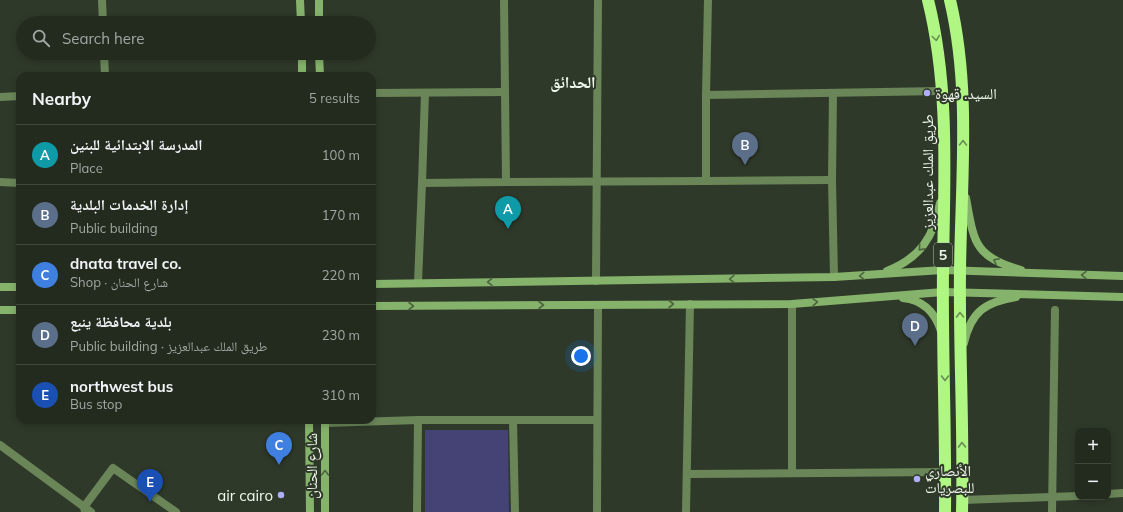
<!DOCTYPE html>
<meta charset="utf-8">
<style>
body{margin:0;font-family:Mulish,"Noto Naskh Arabic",sans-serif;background:#2f372c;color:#f1f3f6}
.controls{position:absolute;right:12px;bottom:12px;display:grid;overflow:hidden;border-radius:8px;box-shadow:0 2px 6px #0003}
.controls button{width:36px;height:36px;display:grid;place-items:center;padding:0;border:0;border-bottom:1px solid #40473d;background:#232b1f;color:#f1f3f6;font:20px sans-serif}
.you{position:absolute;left:581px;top:356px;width:14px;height:14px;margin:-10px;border:3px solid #fff;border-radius:50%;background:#1a73e8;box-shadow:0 0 0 6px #1a73e833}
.badge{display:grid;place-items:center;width:26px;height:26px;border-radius:50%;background:#aeaefa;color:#fff;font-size:13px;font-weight:700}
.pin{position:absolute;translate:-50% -33px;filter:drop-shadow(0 1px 2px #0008)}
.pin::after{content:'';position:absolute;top:21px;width:14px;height:12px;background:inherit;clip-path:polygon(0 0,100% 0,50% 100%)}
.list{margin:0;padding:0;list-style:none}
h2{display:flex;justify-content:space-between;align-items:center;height:52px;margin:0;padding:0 16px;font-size:17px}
h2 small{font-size:13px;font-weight:400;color:#a3a7a4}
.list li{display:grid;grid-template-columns:26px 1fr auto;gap:12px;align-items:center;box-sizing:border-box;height:60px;padding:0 16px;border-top:1px solid #40473d}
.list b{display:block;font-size:15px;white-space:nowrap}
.list p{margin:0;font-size:13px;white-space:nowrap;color:#a3a7a4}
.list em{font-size:13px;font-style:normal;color:#a3a7a4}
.icon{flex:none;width:22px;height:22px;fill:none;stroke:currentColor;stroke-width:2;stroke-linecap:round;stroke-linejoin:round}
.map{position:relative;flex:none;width:1123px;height:512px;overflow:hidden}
.search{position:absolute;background:#232b1f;box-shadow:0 2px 6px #0003;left:16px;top:16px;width:360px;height:44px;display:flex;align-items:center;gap:10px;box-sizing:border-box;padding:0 14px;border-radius:22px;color:#a3a7a4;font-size:15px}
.panel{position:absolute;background:#232b1f;box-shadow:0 2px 6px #0003;left:16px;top:72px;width:360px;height:352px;border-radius:12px}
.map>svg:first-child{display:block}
.green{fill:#454375}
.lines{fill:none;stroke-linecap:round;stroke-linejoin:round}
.street{stroke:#6a8659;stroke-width:8}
.secondary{stroke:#86b36b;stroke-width:8}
.highway{stroke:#aff683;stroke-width:12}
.oneway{stroke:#698e52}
.oneway2{stroke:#4d6440}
.poi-dot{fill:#aeaefa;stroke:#2f3929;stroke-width:1.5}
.labels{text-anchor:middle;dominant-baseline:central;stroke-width:4;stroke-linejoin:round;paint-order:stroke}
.shield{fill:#2f3929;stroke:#b6beb2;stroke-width:1}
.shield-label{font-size:14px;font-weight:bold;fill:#f0f7ed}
.poi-label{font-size:15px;fill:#f0f7ed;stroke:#2f3929;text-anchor:start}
.street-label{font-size:15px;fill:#f0f7ed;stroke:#2f3929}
.neighbourhood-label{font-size:16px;font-weight:bold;fill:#f0f7ed;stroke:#2f3929}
</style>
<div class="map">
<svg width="1123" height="512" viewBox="0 0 1123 512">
<rect width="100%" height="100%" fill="#2f3929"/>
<path class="green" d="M425,430H508L509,512H425Z"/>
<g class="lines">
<g class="street">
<path d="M102,0L103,23"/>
<path d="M708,0L706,95L942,91"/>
<path d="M104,53L105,76"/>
<path d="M372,93L505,92"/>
<path d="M833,93L832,180L834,277"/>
<path d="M706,95V181L832,180"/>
<path d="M0,97L20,96"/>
<path d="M0,182L20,183"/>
<path d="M506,182L706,181"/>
<path d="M422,183L425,93"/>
<path d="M596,281L598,0"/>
<path d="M418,283L422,183L506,182L504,0"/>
<path d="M792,304V473"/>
<path d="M513,420L515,512"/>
<path d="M325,423L418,420H597"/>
<path d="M0,445L91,512"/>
<path d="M687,474L945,472"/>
<path d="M1108,494L1123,493"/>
<path d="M963,500L1078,496"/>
<path d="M85,512L84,507L113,468L176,512"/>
<path d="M417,512L418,420"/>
<path d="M597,512L598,305"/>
<path d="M686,512L690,304"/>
<path d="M1052,512L1055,310"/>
</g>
<g class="secondary">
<path d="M300,0L301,23"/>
<path d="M319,0V23"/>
<path d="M302,53V76"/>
<path d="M319,53L320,76"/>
<path d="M966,198C974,242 974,257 1021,270"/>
<path d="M887,271C920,258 934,237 940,203"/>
<path d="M372,284L834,277L943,270L1123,276"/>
<path d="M0,287H20"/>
<path d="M903,298C923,300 935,312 941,331"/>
<path d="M372,306L792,304L943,292L1123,297"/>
<path d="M0,310H20"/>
<path d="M964,343C971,311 986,302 1016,297"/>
<path d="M309,420L310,512"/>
<path d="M325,420V512"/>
</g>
<g class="highway">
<path d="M928,0C950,88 944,180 943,270C942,351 946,431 945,512"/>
<path d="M950,0C971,88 961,181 960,271C959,351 964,432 962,512"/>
</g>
</g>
<defs><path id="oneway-chevron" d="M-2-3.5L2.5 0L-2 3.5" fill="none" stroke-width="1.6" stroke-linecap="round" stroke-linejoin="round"/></defs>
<g class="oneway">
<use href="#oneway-chevron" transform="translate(936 38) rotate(82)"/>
<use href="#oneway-chevron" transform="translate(963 143) rotate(-89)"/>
<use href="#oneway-chevron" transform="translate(960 315) rotate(-91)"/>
<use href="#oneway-chevron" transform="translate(945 378) rotate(90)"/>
<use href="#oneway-chevron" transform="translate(962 445) rotate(-91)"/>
</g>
<g class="oneway2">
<use href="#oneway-chevron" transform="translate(921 248) rotate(132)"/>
<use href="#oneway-chevron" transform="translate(996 261) rotate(-154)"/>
<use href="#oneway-chevron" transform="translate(1084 275) rotate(-179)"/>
<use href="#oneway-chevron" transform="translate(862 276) rotate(176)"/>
<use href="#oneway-chevron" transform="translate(732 279) rotate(179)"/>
<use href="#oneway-chevron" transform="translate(490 282) rotate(179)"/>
<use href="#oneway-chevron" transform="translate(815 302) rotate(-4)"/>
<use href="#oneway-chevron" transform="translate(671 304)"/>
<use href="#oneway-chevron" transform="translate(541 305)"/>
<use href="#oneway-chevron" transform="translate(411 306)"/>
<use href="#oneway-chevron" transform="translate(325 473) rotate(-90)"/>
</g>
<g class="poi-dot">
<circle cx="927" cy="93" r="4"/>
<circle cx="917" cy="479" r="4"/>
<circle cx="281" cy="495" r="4"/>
</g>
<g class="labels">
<rect class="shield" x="934" y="243" width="18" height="24" rx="3"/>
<g class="shield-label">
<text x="943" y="255">5</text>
</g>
<g class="poi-label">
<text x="935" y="93">السيد. قهوة</text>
<text x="925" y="470">الأنصاري<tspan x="925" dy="17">للبصريات</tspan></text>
<text x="273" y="495" text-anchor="end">air cairo</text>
</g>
<g class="street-label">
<text transform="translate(927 172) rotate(-90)">طريق الملك عبدالعزيز</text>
<text transform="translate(311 466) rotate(-90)">شارع الحنان</text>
</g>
<g class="neighbourhood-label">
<text x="573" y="82">الحدائق</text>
</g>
</g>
</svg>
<div class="controls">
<button>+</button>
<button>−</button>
</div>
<div class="you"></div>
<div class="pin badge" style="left:508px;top:229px;background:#0f9aa8">A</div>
<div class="pin badge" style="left:745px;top:165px;background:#5c6f8a">B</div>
<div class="pin badge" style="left:279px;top:465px;background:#3f7fe0">C</div>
<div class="pin badge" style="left:915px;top:346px;background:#5c6f8a">D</div>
<div class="pin badge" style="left:150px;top:502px;background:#1a4fb4">E</div>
<div class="search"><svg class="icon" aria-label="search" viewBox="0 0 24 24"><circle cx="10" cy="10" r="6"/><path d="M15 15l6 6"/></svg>Search here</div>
<section class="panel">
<h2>Nearby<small>5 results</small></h2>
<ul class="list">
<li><span class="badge" style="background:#0f9aa8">A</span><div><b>المدرسة الابتدائية للبنين</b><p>Place</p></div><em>100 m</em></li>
<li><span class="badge" style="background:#5c6f8a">B</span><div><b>إدارة الخدمات البلدية</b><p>Public building</p></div><em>170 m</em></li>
<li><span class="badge" style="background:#3f7fe0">C</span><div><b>dnata travel co.</b><p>Shop · شارع الحنان</p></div><em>220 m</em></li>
<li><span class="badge" style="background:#5c6f8a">D</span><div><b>بلدية محافظة ينبع</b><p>Public building · طريق الملك عبدالعزيز</p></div><em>230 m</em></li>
<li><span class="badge" style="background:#1a4fb4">E</span><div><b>northwest bus</b><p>Bus stop</p></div><em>310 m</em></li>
</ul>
</section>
</div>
